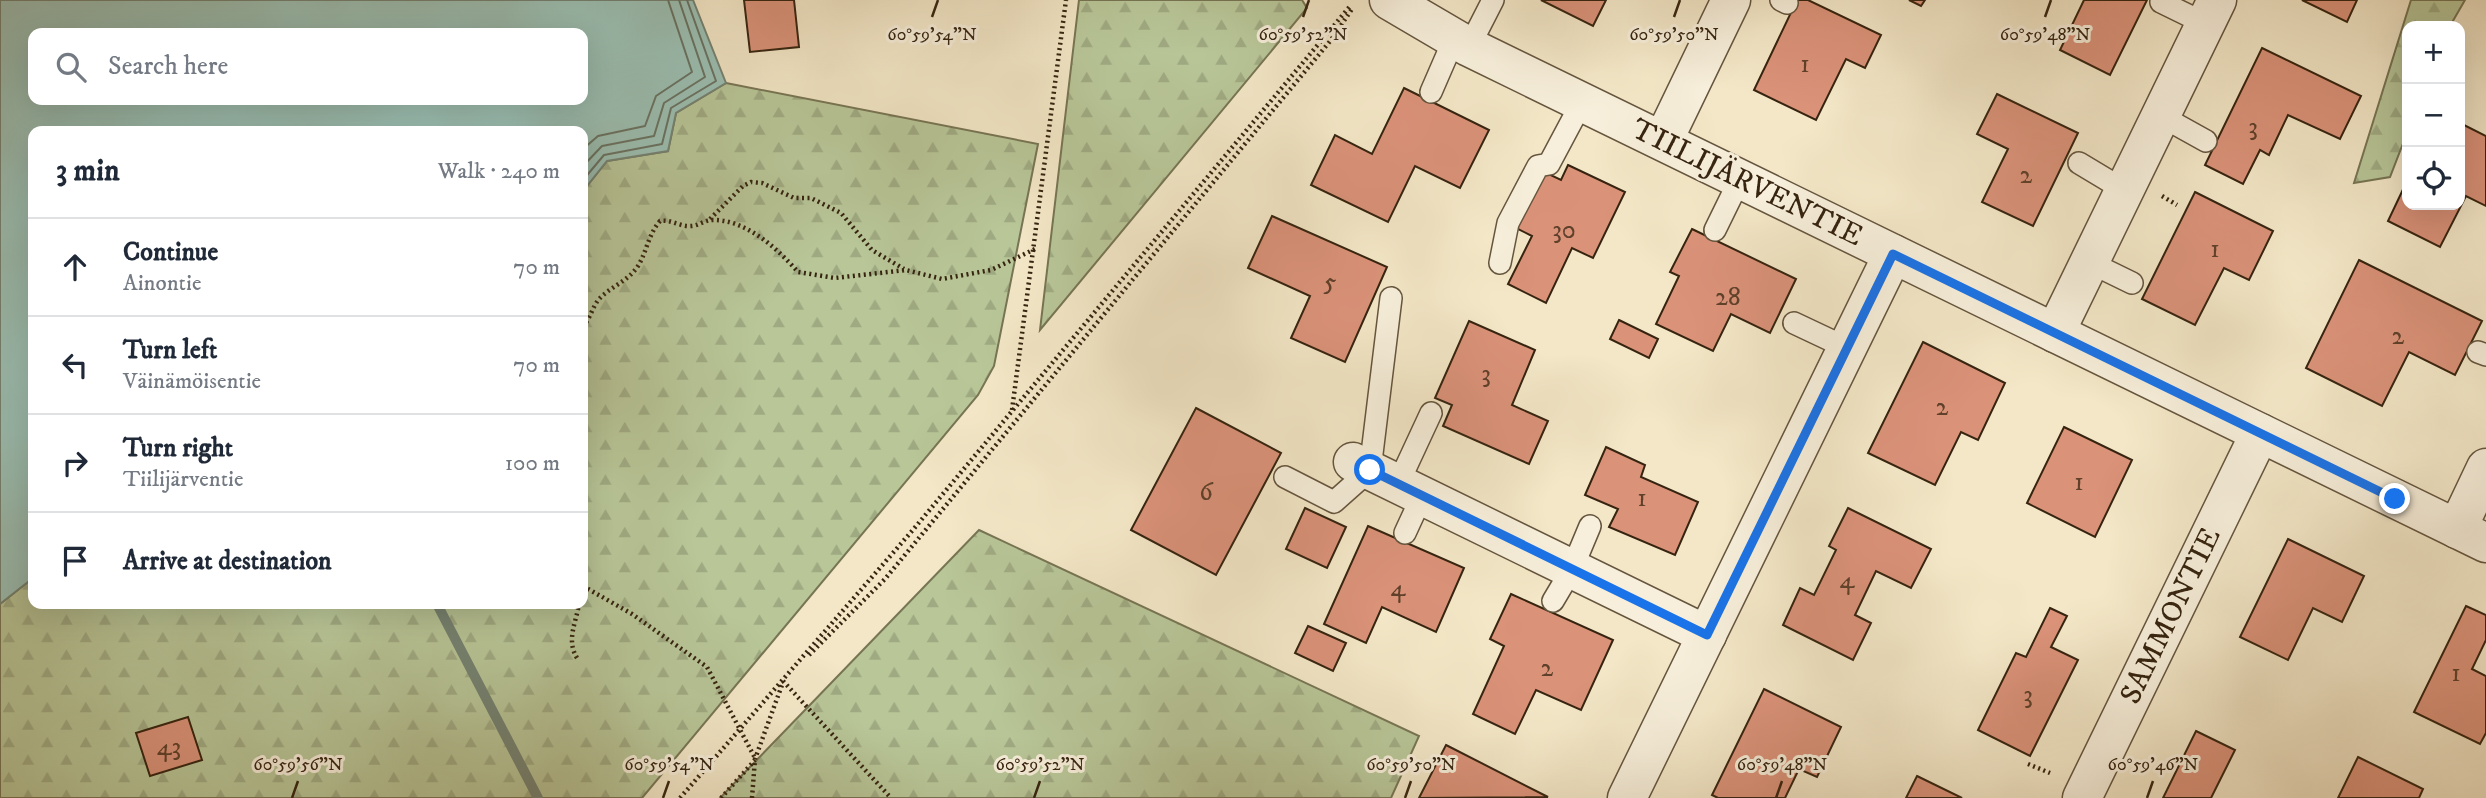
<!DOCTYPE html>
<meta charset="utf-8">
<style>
body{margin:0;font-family:"IM FELL DW Pica",serif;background:#f2f2f3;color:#1f2937}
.controls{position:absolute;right:21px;top:21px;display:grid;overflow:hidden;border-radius:14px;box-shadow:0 7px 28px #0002}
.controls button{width:63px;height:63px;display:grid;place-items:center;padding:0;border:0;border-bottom:2px solid #e0e1e3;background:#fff;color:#1f2937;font:35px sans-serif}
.stop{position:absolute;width:21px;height:21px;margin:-16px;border:5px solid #1a73e8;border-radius:50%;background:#fff}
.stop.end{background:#1a73e8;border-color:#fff;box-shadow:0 2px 7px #0008}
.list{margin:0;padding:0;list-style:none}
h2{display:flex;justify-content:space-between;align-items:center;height:91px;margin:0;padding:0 28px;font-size:30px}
h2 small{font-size:23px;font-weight:400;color:#747a83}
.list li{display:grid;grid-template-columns:46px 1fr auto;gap:21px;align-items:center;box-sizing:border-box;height:98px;padding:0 28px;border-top:2px solid #e0e1e3}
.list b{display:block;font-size:26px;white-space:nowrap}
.list p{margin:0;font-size:23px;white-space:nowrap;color:#747a83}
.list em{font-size:23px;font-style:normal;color:#747a83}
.icon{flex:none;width:38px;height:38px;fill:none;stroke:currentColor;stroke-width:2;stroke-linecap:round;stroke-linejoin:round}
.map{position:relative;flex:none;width:2486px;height:798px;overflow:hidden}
.search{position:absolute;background:#fff;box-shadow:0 7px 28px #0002;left:28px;top:28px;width:560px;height:77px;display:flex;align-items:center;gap:18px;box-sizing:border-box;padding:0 24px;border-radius:14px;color:#747a83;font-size:26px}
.panel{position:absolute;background:#fff;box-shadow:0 7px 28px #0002;left:28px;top:126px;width:560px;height:483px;border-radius:14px}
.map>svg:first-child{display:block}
.forest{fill:url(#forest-firs);stroke:#777554;stroke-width:2}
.water{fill:#9bc0b4;stroke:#738272;stroke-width:2;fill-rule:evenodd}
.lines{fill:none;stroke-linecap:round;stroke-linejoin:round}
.shore{stroke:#687262;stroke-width:2}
.stream{stroke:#738272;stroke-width:10}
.building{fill:#da9279;stroke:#362410;stroke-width:2}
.service-casing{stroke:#65553e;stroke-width:24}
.minor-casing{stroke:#65553e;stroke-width:41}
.tertiary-casing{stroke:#65553e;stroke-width:41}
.path{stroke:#362410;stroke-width:4.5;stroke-dasharray:2 3.5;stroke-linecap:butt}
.service{stroke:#f7efdb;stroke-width:21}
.minor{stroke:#f7efdb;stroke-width:38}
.tertiary{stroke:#f7efdb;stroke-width:38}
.route{stroke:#1a73e8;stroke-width:9}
.ticks{fill:none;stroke:#362410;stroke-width:2.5}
.labels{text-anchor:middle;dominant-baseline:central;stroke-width:6;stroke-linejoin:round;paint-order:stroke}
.number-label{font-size:26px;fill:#5f402a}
.street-label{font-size:30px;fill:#362410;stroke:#f7efdb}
.ticks-label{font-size:18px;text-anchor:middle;fill:#362410;stroke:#f7efdb;stroke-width:6;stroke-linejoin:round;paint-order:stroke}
</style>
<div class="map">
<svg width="2486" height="798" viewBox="0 0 2486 798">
<defs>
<pattern id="forest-firs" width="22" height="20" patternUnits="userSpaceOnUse" patternTransform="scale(1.75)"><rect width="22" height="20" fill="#b8c698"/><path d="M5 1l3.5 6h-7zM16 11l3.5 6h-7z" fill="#9faa82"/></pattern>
</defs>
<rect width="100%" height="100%" fill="#f3e7c7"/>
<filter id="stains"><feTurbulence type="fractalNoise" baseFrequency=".00286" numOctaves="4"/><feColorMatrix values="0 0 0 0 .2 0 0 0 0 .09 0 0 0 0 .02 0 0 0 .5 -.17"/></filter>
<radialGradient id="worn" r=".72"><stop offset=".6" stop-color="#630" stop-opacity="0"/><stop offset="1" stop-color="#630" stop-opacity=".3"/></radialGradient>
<g class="forest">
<path d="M1079,0H1302L1307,8L1040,330Z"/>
<path d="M2411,0H2465L2450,26H2407V133L2390,177L2354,183Z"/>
<path d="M726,83L1038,144L994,366L978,395L642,798H0V604L33,578V604H583V191L607,161L668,151L676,113Z"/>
<path d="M979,530L1419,736L1391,798H720Z"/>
</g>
<path class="water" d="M0,0H693L726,83L676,113L668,151L607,161L583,191V131H33V578L0,604ZM33,33H583V100H33Z"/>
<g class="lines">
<g class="shore">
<path d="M583,149L598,136L645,126L656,96L692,72L668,0"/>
<path d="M583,166L602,146L654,136L664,103L705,77L679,0"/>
<path d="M583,180L604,155L662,144L671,108L716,81L687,0"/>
</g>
<path class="stream" d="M437,604L538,798"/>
</g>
<g class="building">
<path d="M744,0H794L799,47L750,52Z"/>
<path d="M1541,0H1606L1593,26Z"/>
<path d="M1797,0H1808L1881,35L1865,68L1846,59L1816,120L1754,90Z"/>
<path d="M1909,0H1925L1921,6Z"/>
<path d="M2084,0H2147L2110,75L2060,50Z"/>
<path d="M2302,0H2357L2347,22Z"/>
<path d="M2262,48L2361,96L2340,139L2288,115L2269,155L2260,150L2243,184L2205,165Z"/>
<path d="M1404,88L1489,130L1460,188L1415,166L1388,222L1311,185L1335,135L1372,154Z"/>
<path d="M1997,94L2078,133L2033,226L1982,202L2008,149L1977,134Z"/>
<path d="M2460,123L2486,136V206L2466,196L2440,247L2388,221L2407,181V205H2460Z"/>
<path d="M1568,165L1625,192L1593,258L1572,248L1546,303L1508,284L1532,236L1510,225L1538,169L1561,180Z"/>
<path d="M2195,192L2273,231L2249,280L2224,268L2195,325L2142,299Z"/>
<path d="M1272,216L1387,267L1345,362L1291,338L1310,296L1248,268Z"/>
<path d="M1692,229L1796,279L1770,333L1731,314L1713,351L1656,324L1679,276L1670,272Z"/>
<path d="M2359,260L2482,321L2455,375L2409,352L2382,406L2306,368Z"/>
<path d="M1619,320L1658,339L1649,358L1610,339Z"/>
<path d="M1469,321L1535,350L1512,405L1548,421L1529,464L1443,426L1452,405L1435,398Z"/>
<path d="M1923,342L2005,383L1978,440L1961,432L1935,485L1868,453Z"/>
<path d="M1196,408L1281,453L1216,575L1131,530Z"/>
<path d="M2064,427L2132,460L2095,537L2027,503Z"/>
<path d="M1606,447L1645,465L1641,477L1698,502L1675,555L1609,527L1618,509L1585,495Z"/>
<path d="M1305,508L1346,527L1327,568L1286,549Z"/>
<path d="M1848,508L1931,549L1911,588L1876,571L1855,615L1871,623L1853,660L1783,625L1800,588L1814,595L1836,550L1829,546Z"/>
<path d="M1368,526L1464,568L1436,632L1382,607L1366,643L1324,624Z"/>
<path d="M2288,539L2364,576L2342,622L2313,608L2288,660L2240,637Z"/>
<path d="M1511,594L1613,640L1581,710L1536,690L1515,734L1473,714L1504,646L1490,639Z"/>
<path d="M2466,606L2486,615V640L2472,669L2486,676V733L2480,744L2414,712Z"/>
<path d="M2050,608L2067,616L2051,647L2078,660L2030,756L1978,730L2016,653L2026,657Z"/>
<path d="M1308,626L1346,643L1333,671L1295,653Z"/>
<path d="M1764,689L1841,727L1817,777L1799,769L1785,798H1718L1712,795Z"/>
<path d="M188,717L202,760L150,776L136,733Z"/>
<path d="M2196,731L2235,750L2211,798H2163Z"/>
<path d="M1446,745L1548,797L1419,798Z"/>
<path d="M2358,757L2423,789L2419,798H2338Z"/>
<path d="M1917,776L1962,798H1906Z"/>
</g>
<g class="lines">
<g class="service-casing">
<g id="service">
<path d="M1781,0L1787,3"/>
<path d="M2161,2L2206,24"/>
<path d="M1469,47L1493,0"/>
<path d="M1431,92L1454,39"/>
<path d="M2161,116L2206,141"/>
<path d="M2079,163L2124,190"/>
<path d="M1715,230L1740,179"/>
<path d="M2089,262L2132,283"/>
<path d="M1500,263L1508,223L1538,166L1549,164L1582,102"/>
<path d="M1794,323L1847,348"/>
<path d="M2478,352L2486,355"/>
<path d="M1285,477L1334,502L1370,470L1391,298"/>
<path d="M1398,484L1431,413"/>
<path d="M1405,533L1422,496"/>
<path d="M1553,601L1572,569L1590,526"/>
</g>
</g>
<g class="minor-casing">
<g id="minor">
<path d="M1663,141L1731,0"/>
<path d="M2055,333L2217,0"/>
<path d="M1353,462L1707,635"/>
<path d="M2457,529L2486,468"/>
<path d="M1627,798L1893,254"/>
<path d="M2082,798L2260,433"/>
</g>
</g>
<g class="tertiary-casing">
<path id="tertiary" d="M1389,0L1469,47L2486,543"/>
</g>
<g class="path">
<path d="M2162,196L2177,205"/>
<path d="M710,219L743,186L751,182L762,183L794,198H811L841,213L872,250L904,269"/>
<path d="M583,327C591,317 593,305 600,298C612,286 628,281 638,266C647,251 648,235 660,221C671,219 680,227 691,226C698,226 705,220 712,220C745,219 777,248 798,272L835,278L906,270L942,279L991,270L1035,249"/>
<path d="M1012,410L1066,0"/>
<path d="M583,586L632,614L707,667L755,758"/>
<path d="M809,655L885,579L1331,40L1352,9"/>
<path d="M577,658C566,640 576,623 579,604"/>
<path d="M783,681L891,798"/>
<path d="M2028,764L2050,773"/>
<path d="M680,798L912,531L1351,5"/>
<path d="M721,798L755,760"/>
<path d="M752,798L755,759L782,685"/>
</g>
<use href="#service" class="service"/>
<use href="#minor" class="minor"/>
<use href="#tertiary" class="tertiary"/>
</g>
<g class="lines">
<path class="route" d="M1370,470L1707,635L1893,254L2395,499"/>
</g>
<path class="ticks" d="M932,17L938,0M1303,17L1309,0M1674,17L1680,0M2045,17L2051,0M292,798L298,781M663,798L669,781M1034,798L1040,781M1405,798L1411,781M1776,798L1782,781M2147,798L2153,781"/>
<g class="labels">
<g class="number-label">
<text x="1805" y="64">1</text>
<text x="2253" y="127">3</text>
<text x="2026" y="175">2</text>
<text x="1564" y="230">30</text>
<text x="2215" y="249">1</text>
<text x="1330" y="282">5</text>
<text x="1728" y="297">28</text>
<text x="2398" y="336">2</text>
<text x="1486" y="374">3</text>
<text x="1942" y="407">2</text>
<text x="2079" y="482">1</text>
<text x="1206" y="492">6</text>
<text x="1642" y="498">1</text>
<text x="1847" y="580">4</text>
<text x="1398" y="588">4</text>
<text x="1547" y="668">2</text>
<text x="2456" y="673">1</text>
<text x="2028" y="695">3</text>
<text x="169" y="747">43</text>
</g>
<g class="street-label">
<text transform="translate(1747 183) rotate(26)">TIILIJÄRVENTIE</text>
<text transform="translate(2171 616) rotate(-64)">SAMMONTIE</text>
</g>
</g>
<g class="ticks-label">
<text x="932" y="40">60°59'54"N</text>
<text x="1303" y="40">60°59'52"N</text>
<text x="1674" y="40">60°59'50"N</text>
<text x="2045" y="40">60°59'48"N</text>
<text x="298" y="770">60°59'56"N</text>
<text x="669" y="770">60°59'54"N</text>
<text x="1040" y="770">60°59'52"N</text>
<text x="1411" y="770">60°59'50"N</text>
<text x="1782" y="770">60°59'48"N</text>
<text x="2153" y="770">60°59'46"N</text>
</g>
<rect width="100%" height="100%" filter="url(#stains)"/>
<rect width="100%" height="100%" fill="url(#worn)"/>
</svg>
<div class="controls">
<button>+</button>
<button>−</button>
<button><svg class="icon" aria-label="locate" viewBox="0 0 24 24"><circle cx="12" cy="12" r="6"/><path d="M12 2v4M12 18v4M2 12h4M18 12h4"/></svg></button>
</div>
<div class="stop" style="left:1370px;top:470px"></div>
<div class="stop end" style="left:2395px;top:499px"></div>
<div class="search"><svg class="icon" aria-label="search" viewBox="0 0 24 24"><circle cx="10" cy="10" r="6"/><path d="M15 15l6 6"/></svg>Search here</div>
<section class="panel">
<h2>3 min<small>Walk · 240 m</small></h2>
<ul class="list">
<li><svg class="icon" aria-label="ahead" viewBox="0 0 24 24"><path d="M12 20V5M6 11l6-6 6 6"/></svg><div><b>Continue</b><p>Ainontie</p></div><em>70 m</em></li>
<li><svg class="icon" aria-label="left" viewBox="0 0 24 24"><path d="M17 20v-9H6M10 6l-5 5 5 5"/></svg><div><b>Turn left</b><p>Väinämöisentie</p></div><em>70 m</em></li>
<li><svg class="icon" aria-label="right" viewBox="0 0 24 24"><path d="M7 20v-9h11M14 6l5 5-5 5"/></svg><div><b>Turn right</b><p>Tiilijärventie</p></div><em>100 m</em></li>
<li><svg class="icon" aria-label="arrive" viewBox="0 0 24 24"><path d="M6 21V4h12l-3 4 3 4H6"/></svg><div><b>Arrive at destination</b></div></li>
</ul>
</section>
</div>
